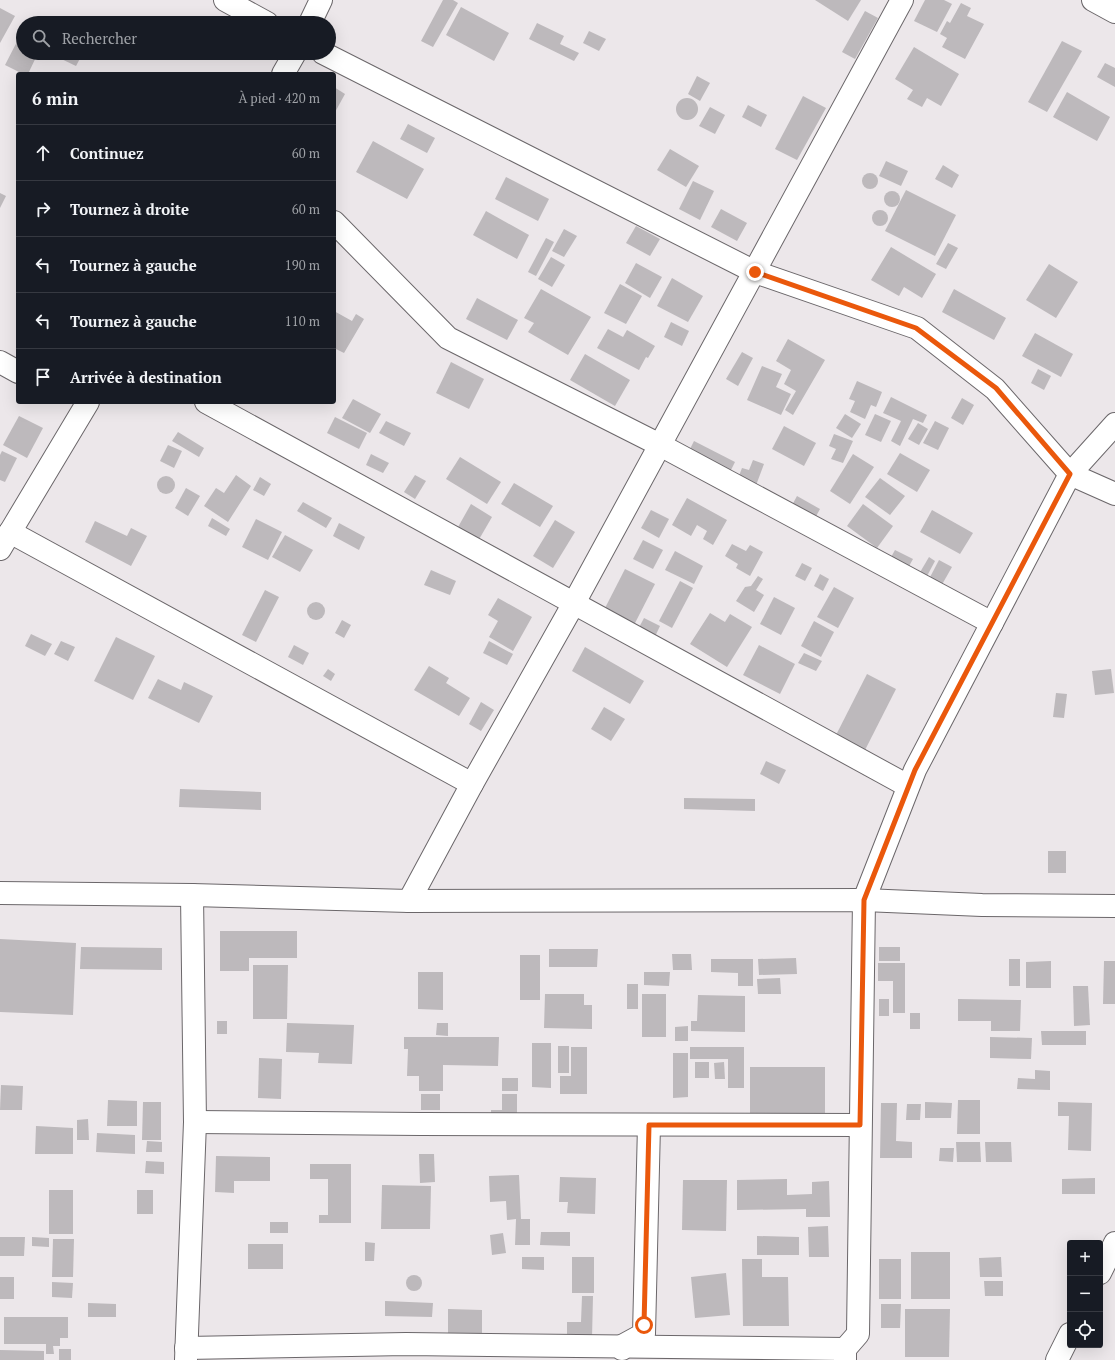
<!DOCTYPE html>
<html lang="fr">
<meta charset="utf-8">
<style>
body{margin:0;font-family:"PT Serif",serif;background:#242831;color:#f1f3f6}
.controls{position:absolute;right:12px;bottom:12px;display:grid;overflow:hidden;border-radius:4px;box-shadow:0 4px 16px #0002}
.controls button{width:36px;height:36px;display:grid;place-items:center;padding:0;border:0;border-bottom:1px solid #363941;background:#171b24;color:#f1f3f6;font:20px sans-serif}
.stop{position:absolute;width:12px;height:12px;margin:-9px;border:3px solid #ea580c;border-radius:50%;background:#fff}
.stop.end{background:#ea580c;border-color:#fff;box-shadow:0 1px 4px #0008}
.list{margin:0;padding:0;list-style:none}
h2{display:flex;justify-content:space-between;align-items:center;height:52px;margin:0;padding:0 16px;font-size:17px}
h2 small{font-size:13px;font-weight:400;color:#9ea1a6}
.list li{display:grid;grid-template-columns:26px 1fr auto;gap:12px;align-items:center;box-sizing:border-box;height:56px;padding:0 16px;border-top:1px solid #363941}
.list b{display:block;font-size:15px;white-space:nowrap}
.list em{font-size:13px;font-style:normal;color:#9ea1a6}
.icon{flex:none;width:22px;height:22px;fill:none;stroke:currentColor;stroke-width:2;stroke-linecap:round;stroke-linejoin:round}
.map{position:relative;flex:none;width:1115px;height:1360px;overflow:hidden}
.search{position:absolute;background:#171b24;box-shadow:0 4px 16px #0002;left:16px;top:16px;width:320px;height:44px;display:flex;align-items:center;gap:10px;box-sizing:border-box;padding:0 14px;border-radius:22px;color:#9ea1a6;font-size:15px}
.panel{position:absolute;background:#171b24;box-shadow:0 4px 16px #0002;left:16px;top:72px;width:320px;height:332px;border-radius:4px}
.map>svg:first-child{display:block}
.building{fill:#bdb9bc}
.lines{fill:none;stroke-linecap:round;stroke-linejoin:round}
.street-casing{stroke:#6b676a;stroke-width:24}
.secondary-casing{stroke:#6b676a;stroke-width:24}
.street{stroke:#fff;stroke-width:22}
.secondary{stroke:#fff;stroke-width:22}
.route{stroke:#ea580c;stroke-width:5}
</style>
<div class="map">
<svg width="1115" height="1360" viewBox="0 0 1115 1360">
<rect width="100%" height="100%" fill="#ece7ea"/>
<g class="building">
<path d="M443,0H453L458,3L433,47L421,41Z"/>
<path d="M815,0H861L848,21Z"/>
<path d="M925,0H944L952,4L937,32L914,21Z"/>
<path d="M961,3L971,8L967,16L984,24L965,59L942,47L947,38L940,34L947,21L950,23Z"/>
<path d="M461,7L509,33L494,61L446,35Z"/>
<path d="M0,8L15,16L0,43Z"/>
<path d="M865,11L878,18L855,59L842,52Z"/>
<path d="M537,23L564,36L560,44L579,53L574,61L529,39Z"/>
<path d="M23,30V53H38L28,74H23L5,65Z"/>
<path d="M589,31L606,39L599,51L583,43Z"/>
<path d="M1062,41L1082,51L1047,112L1028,102Z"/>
<path d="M914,47L959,74L941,106L927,98L922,107L907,99L913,90L895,79Z"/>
<path d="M54,53H83L76,66L53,55Z"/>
<path d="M1105,63L1115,68V87L1097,77Z"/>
<path d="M697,76L710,83L700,101L688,94Z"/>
<path d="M334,87L345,94L334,114Z"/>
<path d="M1067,92L1110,117L1097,141L1053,117Z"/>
<path d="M803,96L826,108L797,160L775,149Z"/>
<circle cx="687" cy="109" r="11"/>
<path d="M748,105L767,115L761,127L742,117Z"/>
<path d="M710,107L725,115L715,134L699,126Z"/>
<path d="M408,124L435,138L427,153L400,139Z"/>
<path d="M373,141L424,169L407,199L356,172Z"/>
<path d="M670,149L699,166L686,187L657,170Z"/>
<path d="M886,161L908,171L901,186L879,176Z"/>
<path d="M943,165L959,175L952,188L935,179Z"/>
<circle cx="870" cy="181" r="8"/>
<path d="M506,177L549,199L538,221L495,199Z"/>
<path d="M693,181L714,191L700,220L679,209Z"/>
<path d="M906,190L956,215L935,256L885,231Z"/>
<circle cx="892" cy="199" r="8"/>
<path d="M0,193L6,196L0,208Z"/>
<path d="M721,209L747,223L737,241L711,227Z"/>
<circle cx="880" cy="218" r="8"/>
<path d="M486,211L529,235L517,259L473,235Z"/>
<path d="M636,226L660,239L650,256L626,243Z"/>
<path d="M564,229L577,236L564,257L552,251Z"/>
<path d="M546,238L554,242L536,276L528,272Z"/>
<path d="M948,243L958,248L946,269L936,264Z"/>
<path d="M891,247L936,274L922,298L904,287L899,296L871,280Z"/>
<path d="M551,257L565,265L552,287L538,279Z"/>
<path d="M636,263L662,277L650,298L625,283Z"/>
<path d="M1049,264L1078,282L1056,318L1026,300Z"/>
<path d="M672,278L703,296L688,322L657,306Z"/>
<path d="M620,284L642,296L626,324L604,313Z"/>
<path d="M541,289L591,317L568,355L528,332L534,323L524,318Z"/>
<path d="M954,289L1006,318L994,340L942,312Z"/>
<path d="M477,298L518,320L507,340L466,319Z"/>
<path d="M334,311L352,321L356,314L364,319L344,353L334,348Z"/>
<path d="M671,322L689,331L682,346L664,337Z"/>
<path d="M608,329L623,337L627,330L655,346L648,358L646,357L639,370L597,348Z"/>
<path d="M1035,333L1073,354L1061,377L1022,356Z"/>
<path d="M788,339L825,360L793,415L785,410L796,391L784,384L791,370L776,361Z"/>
<path d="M742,352L753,358L738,386L726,379Z"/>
<path d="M585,354L630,380L615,406L570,380Z"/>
<path d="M451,362L484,379L469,409L436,393Z"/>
<path d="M762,366L782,374L776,387L791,394L781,415L747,400Z"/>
<path d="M1038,369L1051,376L1044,390L1031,383Z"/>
<path d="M857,381L882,392L876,407L871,405L865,419L850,412L855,401L849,399Z"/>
<path d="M891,397L927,415L923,423L913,419L900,446L891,441L901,421L883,413Z"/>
<path d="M962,398L974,405L963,425L951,418Z"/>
<path d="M353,399L381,414L370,433L342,418Z"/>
<path d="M845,414L861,424L852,438L836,428Z"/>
<path d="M875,414L891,421L881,442L865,435Z"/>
<path d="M19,416L43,428L27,458L3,445Z"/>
<path d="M335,417L367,433L359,449L327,433Z"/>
<path d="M386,421L411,433L404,446L379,433Z"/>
<path d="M935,421L949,428L938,450L923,443Z"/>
<path d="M918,423L928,429L919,445L908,439Z"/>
<path d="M784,426L816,443L804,466L772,449Z"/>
<path d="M178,432L204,448L199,457L172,441Z"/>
<path d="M834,434L853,441L843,463L831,459L836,449L829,446Z"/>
<path d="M694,441L735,462L729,474L688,453Z"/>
<path d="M168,445L182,451L174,468L160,461Z"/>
<path d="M2,451L17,458L5,482L0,480V455Z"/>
<path d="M900,453L930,470L917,492L887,474Z"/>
<path d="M371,454L389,463L383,473L366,465Z"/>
<path d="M853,454L874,467L850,504L830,491Z"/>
<path d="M460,457L501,482L487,504L446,479Z"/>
<path d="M753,460L764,464L755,488L737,481L742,468L749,470Z"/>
<path d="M236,475L251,486L228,522L204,506L216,488L224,493Z"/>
<path d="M415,475L426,481L415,499L404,492Z"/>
<circle cx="166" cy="485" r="9"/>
<path d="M260,477L271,484L264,496L253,490Z"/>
<path d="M880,478L905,496L890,515L865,497Z"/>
<path d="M514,483L553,506L540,527L501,504Z"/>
<path d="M186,488L200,496L188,516L175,508Z"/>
<path d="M797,496L820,509L814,520L791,507Z"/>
<path d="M687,498L727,520L713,545L703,539L707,531L697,525L691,536L672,525Z"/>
<path d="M303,502L332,518L326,528L297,511Z"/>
<path d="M471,504L492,517L474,548L453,536Z"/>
<path d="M863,504L893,526L877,548L847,526Z"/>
<path d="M651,510L669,519L659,538L641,528Z"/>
<path d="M932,510L973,533L960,554L920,532Z"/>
<path d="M212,518L230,529L226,536L208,526Z"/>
<path d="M256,519L282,532L268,560L242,547Z"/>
<path d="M555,520L575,532L553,568L533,556Z"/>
<path d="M95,521L127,536L131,528L147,536L131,566L85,542Z"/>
<path d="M339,523L365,537L359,550L333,536Z"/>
<path d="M285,535L313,550L300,572L272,557Z"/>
<path d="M643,540L663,550L653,569L633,559Z"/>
<path d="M732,544L746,551L750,545L763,552L750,576L736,568L738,564L725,556Z"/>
<path d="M895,550L913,559L908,568L890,559Z"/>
<path d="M675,551L703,566L694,584L665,570Z"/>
<path d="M929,557L935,561L926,578L919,574Z"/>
<path d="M939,560L952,567L940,588L928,581Z"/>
<path d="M802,563L812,568L805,581L795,576Z"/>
<path d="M625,569L655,584L633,627L603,612Z"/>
<path d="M431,570L456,581L450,595L424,585Z"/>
<path d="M820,574L829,579L823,591L814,586Z"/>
<path d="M758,576L763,579L756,590L764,595L754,612L736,601L745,587L751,586Z"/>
<path d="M680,581L693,588L672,628L659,621Z"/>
<path d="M834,587L854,598L838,628L817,617Z"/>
<path d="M265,590L279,597L256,642L242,635Z"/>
<path d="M774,597L795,608L781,635L760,624Z"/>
<path d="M498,598L532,617L513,651L489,637L498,621L488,615Z"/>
<circle cx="316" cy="611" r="9"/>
<path d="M710,613L725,622L730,614L752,627L727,667L690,644Z"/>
<path d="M644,618L660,626L652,643L635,635Z"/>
<path d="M342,620L351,625L344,638L335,633Z"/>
<path d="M814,621L834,632L821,657L801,646Z"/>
<path d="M31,634L52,644L45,656L25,646Z"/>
<path d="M116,637L155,656L133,700L94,681Z"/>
<path d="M61,641L75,647L68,661L54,654Z"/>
<path d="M489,641L513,654L507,665L483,653Z"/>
<path d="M294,645L309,653L303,665L288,657Z"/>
<path d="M759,645L795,664L780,694L743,675Z"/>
<path d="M585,647L644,681L630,704L572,671Z"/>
<path d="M804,653L822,661L816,671L798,663Z"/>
<path d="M429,666L449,678L446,683L470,698L459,716L414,690Z"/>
<path d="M328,669L335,674L331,681L323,676Z"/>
<path d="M1111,669L1114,693L1095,695L1092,671Z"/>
<path d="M867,674L896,689L862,756L833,741Z"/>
<path d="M158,679L181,690L184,682L213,696L199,723L148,698Z"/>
<path d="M1056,693L1067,694L1064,718L1053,717Z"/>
<path d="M481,702L494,710L481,731L469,724Z"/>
<path d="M604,707L625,719L611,741L591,729Z"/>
<path d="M766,761L786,770L779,784L760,774Z"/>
<path d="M180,789L261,792V810L179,807Z"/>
<path d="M684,798L755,799V811L684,809Z"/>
<rect x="1048" y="851" width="18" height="22"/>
<path d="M220,931H297V958H249V971H220Z"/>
<path d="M0,939L76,943L73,1015L0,1012Z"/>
<path d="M81,947L162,948V970L80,969Z"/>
<rect x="879" y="947" width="21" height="14"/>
<path d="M549,949H598L597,967H549Z"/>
<path d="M672,954H691L692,970H673Z"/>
<rect x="520" y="955" width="20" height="45"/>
<path d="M796,958L797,974L759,975L758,959Z"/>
<path d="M711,959H753V986H738V973L711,972Z"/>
<rect x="1009" y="959" width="11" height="27"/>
<path d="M1051,961V988H1026V962Z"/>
<path d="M1104,961H1115V1004H1103Z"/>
<path d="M878,963H905V1013H893V981H878Z"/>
<path d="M253,965H288L287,1019H253Z"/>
<path d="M418,972H443V1010L418,1009Z"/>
<path d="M644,972H670L669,986L644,985Z"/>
<path d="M780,978L781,994H758L757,979Z"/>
<rect x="627" y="984" width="11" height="25"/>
<path d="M1073,986H1088L1090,1025L1074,1026Z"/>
<path d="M545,994H584V1005H592V1029L544,1028Z"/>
<rect x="642" y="994" width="24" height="43"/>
<path d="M698,995L745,996V1032L691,1031V1021H697Z"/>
<rect x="879" y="999" width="10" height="17"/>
<path d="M958,999L1021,1000L1020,1031H991V1021H958Z"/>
<rect x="910" y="1013" width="10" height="16"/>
<rect x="217" y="1021" width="10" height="13"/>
<path d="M287,1023L354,1025L352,1064L318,1063L319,1053L286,1052Z"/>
<path d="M437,1023H448V1036L436,1035Z"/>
<path d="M688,1026V1041H675V1027Z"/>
<path d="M1041,1031H1086V1045H1042Z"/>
<path d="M404,1037H499L498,1066L443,1065V1091H419V1076H407L408,1049H404Z"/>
<path d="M990,1037L1032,1038L1031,1059L990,1058Z"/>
<path d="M532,1043H551V1088L532,1087Z"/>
<rect x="558" y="1046" width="11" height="27"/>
<path d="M571,1047H587V1094H560V1076H571Z"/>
<path d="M690,1047H744V1088H728V1059H690Z"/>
<path d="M673,1053H688V1097L673,1098Z"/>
<path d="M259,1058L282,1059L281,1099L258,1098Z"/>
<rect x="695" y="1062" width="14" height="16"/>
<path d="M724,1062L725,1079H715L714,1063Z"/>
<path d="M750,1067H825V1121L750,1122Z"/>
<path d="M1035,1070L1050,1071V1090L1017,1089L1018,1078L1035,1079Z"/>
<rect x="502" y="1078" width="16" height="13"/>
<path d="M1,1085L23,1086L22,1110H0Z"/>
<rect x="421" y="1094" width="19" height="16"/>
<path d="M502,1094H517V1123L491,1122V1110H502Z"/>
<path d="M108,1100L137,1101V1126H107Z"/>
<path d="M958,1100H980V1134H957Z"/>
<path d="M143,1102H161V1140H142Z"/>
<path d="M925,1102L952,1103L951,1118H925Z"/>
<path d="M1058,1102L1092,1103L1091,1151L1068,1150L1069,1116H1058Z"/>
<path d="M881,1103H897L896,1141L912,1142V1158H880Z"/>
<path d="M907,1104H921L920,1120H906Z"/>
<path d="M88,1119L89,1140H77V1120Z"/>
<path d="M36,1126L73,1128V1154H35Z"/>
<path d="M97,1133L135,1135V1154L96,1152Z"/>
<path d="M147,1141L162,1142V1152H146Z"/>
<path d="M956,1142H980L981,1162H957Z"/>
<path d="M985,1142H1011L1012,1162H986Z"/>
<path d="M940,1148H954L953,1162L939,1161Z"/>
<path d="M419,1154H434L435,1182L420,1183Z"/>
<path d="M216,1156L270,1157V1181H234V1193L215,1192Z"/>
<path d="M146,1161L164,1162V1174L145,1173Z"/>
<path d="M310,1164H351V1223H319V1215H328V1179H310Z"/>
<path d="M519,1175L521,1219H530V1245H515L516,1219L507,1220L506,1201L490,1202L489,1176Z"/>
<path d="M560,1177L596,1178L595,1214L567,1213L568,1202H559Z"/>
<path d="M1095,1178V1194H1062V1179Z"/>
<path d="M787,1179V1195L812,1194V1182L829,1181L830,1217H806V1209L737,1210V1180Z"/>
<path d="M683,1180H727L726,1231L682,1230Z"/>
<path d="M382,1185L431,1186L430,1229H381Z"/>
<rect x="49" y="1190" width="24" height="44"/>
<rect x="137" y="1190" width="16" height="24"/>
<rect x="270" y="1222" width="18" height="11"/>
<path d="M828,1226L829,1257H809L808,1227Z"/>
<path d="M541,1232H570V1246L540,1245Z"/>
<path d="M503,1233L506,1253L492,1255L490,1235Z"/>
<path d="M757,1236L799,1237V1255H757Z"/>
<path d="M0,1237H25L24,1256H0Z"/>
<path d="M32,1237L49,1238V1247L32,1246Z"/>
<path d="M53,1239H74L73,1277H52Z"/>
<path d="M365,1242L375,1243L374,1261H365Z"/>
<rect x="248" y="1244" width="35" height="25"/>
<rect x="911" y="1252" width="39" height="47"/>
<path d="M522,1257H544V1270L522,1269Z"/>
<rect x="572" y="1257" width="22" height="36"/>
<path d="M1001,1257L1002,1277H980L979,1258Z"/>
<path d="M742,1259H762V1277H788L789,1326H743Z"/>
<rect x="879" y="1259" width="22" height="40"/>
<path d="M726,1273L730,1315L695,1318L691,1277Z"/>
<circle cx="414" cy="1283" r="8"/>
<rect x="0" y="1277" width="14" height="22"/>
<path d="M984,1281H1003V1296H985Z"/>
<path d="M52,1282L73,1283L72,1298L52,1297Z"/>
<path d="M582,1296H593L592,1338H567V1322H581Z"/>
<path d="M385,1301L433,1303L432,1317L385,1316Z"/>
<path d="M88,1303L116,1304V1317H88Z"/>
<path d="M881,1304H901L900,1328H881Z"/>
<path d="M448,1309L482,1310V1334L448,1333Z"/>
<path d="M905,1309H950L949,1357H905Z"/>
<path d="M4,1317H68V1338H60V1346H53L54,1354H46V1344H4Z"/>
<rect x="59" y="1349" width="12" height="11"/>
<path d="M0,1350L44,1351V1360H0Z"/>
</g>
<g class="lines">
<g class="street-casing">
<g id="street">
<path d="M225,0L267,23"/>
<path d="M1093,0L1115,12"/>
<path d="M310,23L321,0"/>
<path d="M323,53L755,272L917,328L995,389L1070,474L1115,494"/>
<path d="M283,74L295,53"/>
<path d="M334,222L448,338L660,445L992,623"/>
<path d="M0,362L18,372"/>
<path d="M206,402L908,786"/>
<path d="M10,532L472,784"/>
<path d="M0,549L88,402"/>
<path d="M409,901L472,784L574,603L902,0"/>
<path d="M195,1122L420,1124L860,1125"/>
<path d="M1100,1273L1115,1243"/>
<path d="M186,1348L406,1344L845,1349"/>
<path d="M622,1349V1346L644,1334L649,1125"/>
<path d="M186,1360L195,1122L192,895"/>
<path d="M845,1360V1349L858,1334L864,900L915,770L1070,474L1115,424"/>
<path d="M1057,1360L1070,1334"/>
</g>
</g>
<g class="secondary-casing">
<path id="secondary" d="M0,893L192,895L409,901L864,900L982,905L1115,906"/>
</g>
<use href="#street" class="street"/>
<use href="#secondary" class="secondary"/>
</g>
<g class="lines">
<path class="route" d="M644,1325L649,1125H860L864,900L915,770L1070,474L996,388L916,328L755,272"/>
</g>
</svg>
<div class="controls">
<button>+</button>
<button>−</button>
<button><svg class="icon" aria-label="locate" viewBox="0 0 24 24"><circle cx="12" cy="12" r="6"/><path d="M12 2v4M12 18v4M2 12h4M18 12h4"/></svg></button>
</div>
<div class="stop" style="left:644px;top:1325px"></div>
<div class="stop end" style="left:755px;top:272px"></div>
<div class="search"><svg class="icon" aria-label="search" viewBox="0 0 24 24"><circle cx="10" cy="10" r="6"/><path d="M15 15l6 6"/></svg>Rechercher</div>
<section class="panel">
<h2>6 min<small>À pied · 420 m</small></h2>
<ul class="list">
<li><svg class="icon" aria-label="ahead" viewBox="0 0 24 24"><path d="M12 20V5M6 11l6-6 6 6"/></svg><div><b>Continuez</b></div><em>60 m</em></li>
<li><svg class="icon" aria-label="right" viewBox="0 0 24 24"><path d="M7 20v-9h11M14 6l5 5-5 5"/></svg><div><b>Tournez à droite</b></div><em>60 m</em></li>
<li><svg class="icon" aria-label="left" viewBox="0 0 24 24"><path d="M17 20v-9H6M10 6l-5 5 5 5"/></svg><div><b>Tournez à gauche</b></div><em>190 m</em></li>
<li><svg class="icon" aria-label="left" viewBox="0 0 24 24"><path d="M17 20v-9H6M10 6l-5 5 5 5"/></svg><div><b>Tournez à gauche</b></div><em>110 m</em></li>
<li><svg class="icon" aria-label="arrive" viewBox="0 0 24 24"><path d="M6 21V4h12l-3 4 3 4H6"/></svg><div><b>Arrivée à destination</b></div></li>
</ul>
</section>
</div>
